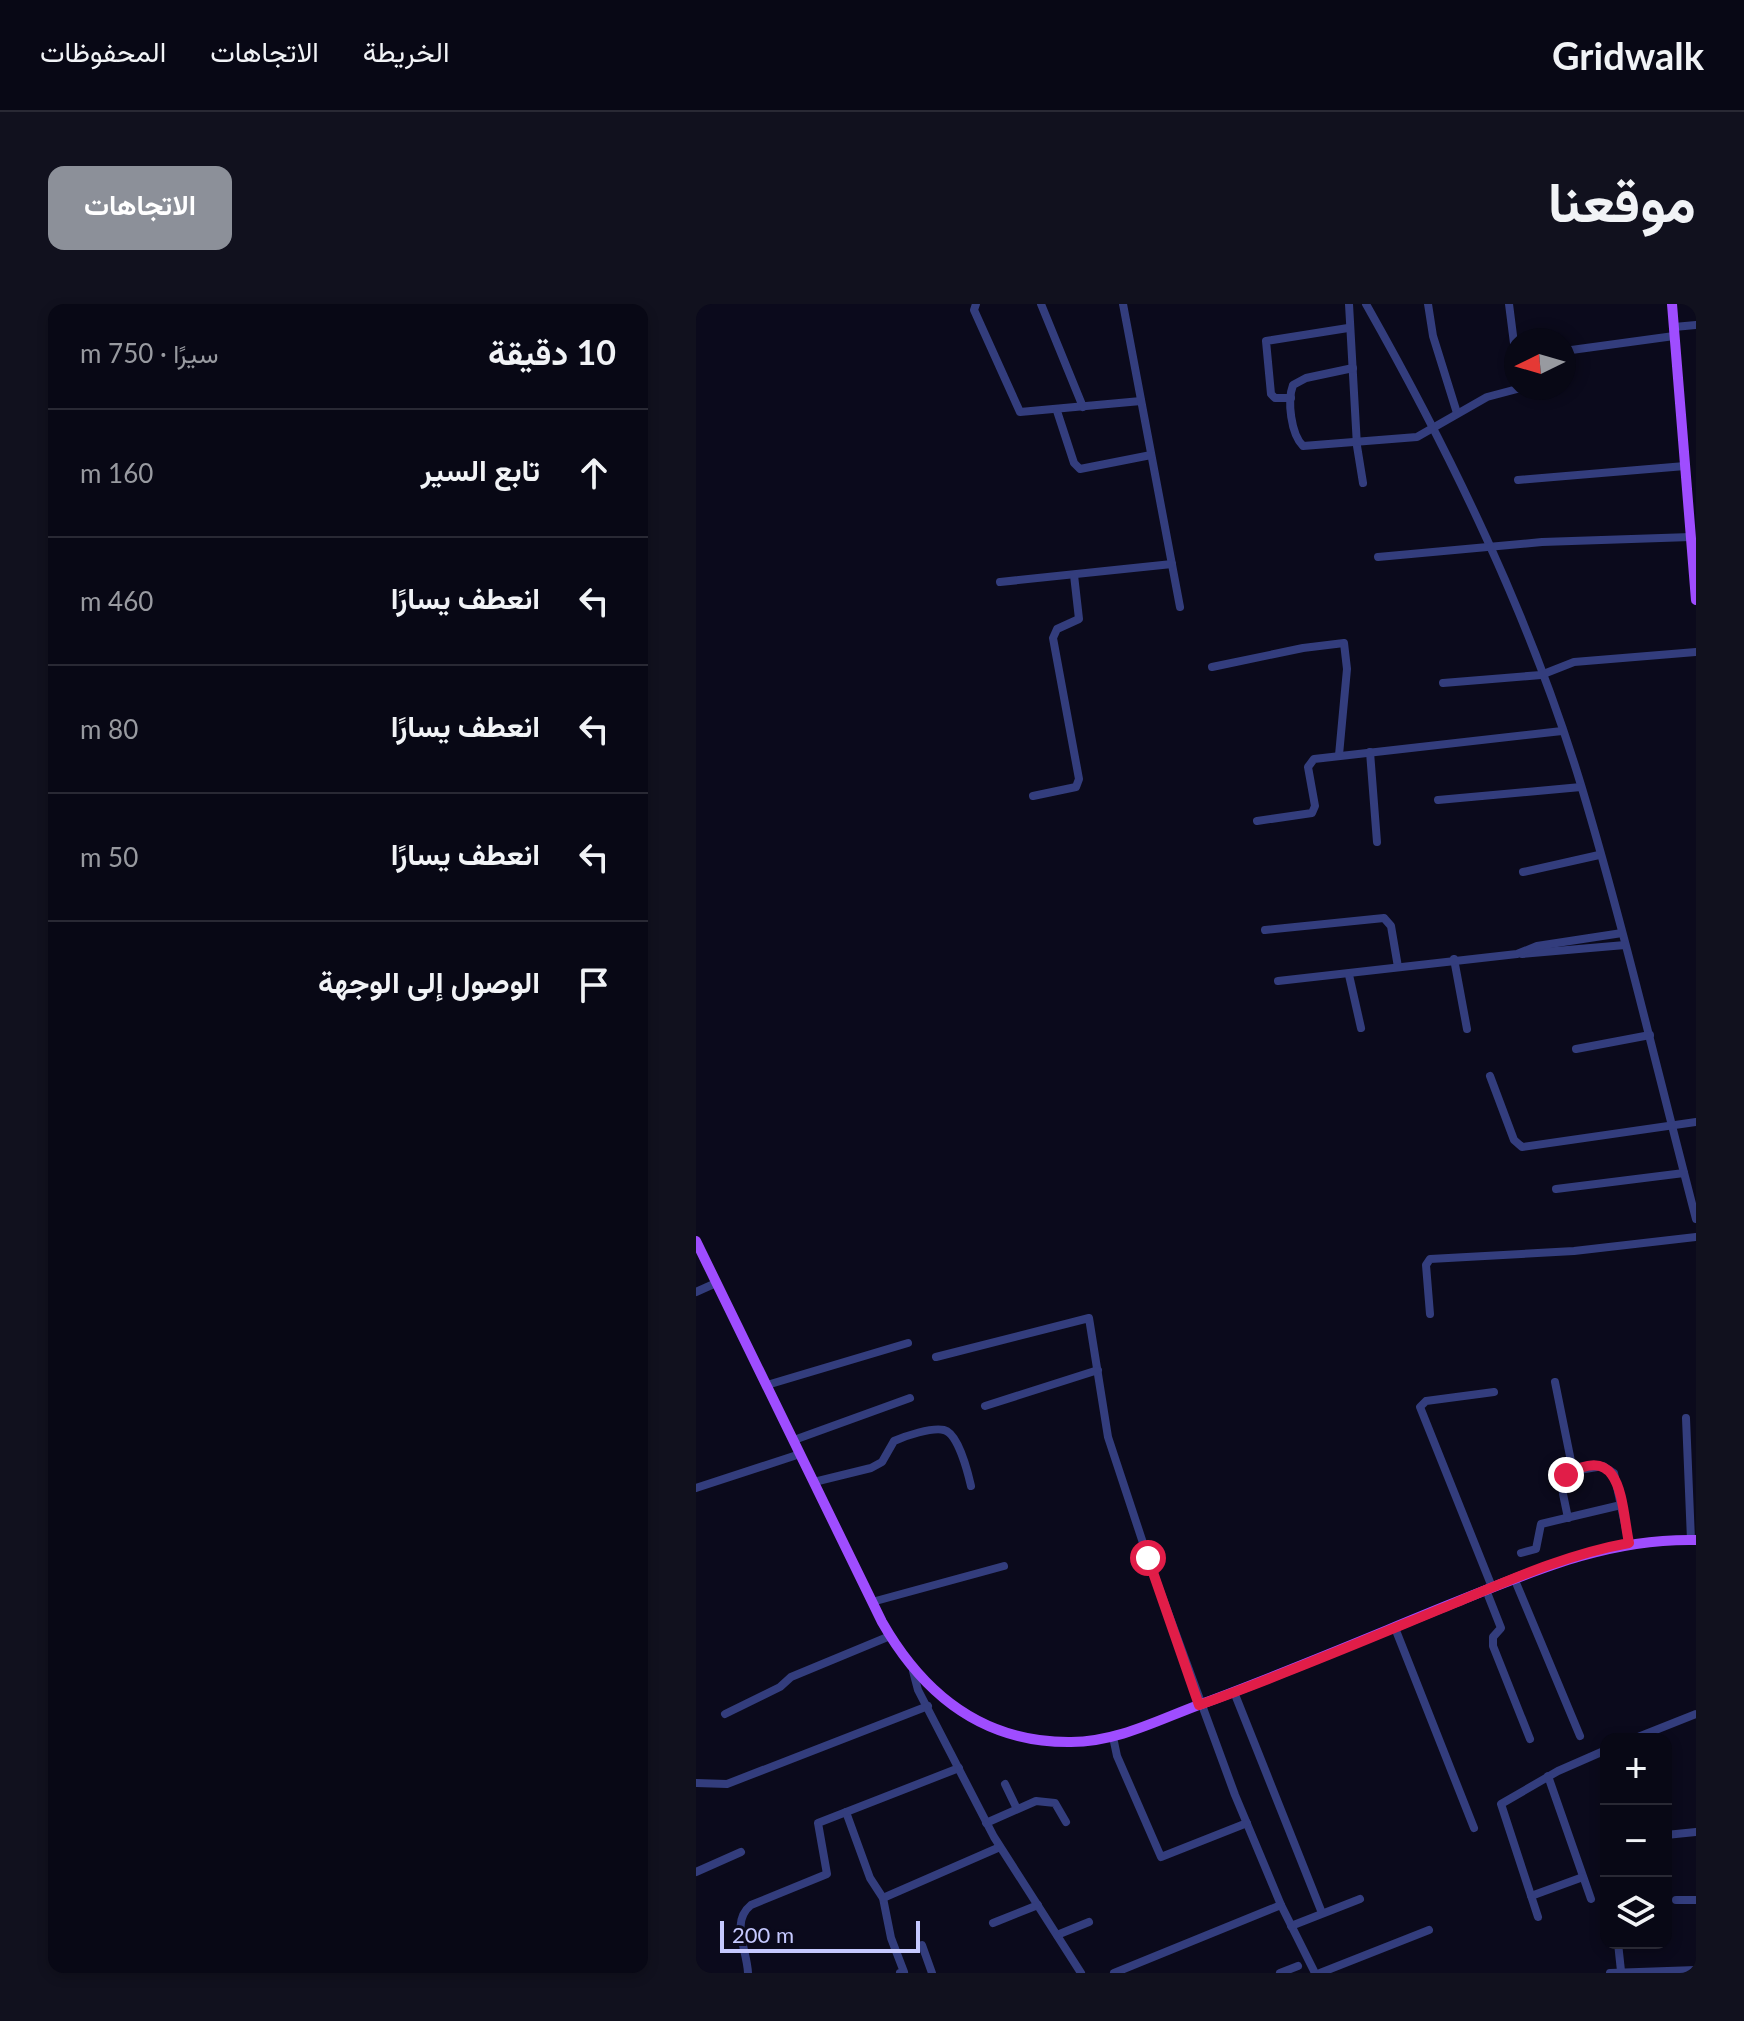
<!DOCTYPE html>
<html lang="ar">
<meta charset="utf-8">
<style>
body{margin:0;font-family:Lato,Vazirmatn,sans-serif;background:#11111e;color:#f1f3f6;direction:rtl}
.controls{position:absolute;right:24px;bottom:24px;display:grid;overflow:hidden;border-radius:16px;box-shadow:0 4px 12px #0003}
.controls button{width:72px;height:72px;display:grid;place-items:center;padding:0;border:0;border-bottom:2px solid #292934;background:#080815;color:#f1f3f6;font:40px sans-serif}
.compass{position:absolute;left:808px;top:24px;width:72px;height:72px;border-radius:50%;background:#080815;box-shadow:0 4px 12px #0003;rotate:265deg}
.scale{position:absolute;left:24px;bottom:20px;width:200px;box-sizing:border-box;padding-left:8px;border:4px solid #c6c9ff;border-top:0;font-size:22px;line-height:28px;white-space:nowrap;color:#c6c9ff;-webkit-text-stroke:6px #0b0a1c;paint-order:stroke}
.stop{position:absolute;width:24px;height:24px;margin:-18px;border:6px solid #e11d48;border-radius:50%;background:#fff}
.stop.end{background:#e11d48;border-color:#fff;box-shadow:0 2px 8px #0008}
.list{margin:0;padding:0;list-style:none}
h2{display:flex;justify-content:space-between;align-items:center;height:104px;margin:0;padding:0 32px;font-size:34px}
h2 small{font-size:26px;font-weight:400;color:#989aa0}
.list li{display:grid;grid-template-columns:52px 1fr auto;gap:24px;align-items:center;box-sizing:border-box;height:128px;padding:0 32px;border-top:2px solid #292934}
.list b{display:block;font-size:30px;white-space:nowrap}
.list em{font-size:26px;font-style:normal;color:#989aa0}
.icon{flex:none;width:44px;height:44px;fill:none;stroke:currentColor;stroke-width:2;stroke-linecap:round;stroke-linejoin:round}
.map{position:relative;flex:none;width:1000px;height:1669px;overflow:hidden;direction:ltr;border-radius:16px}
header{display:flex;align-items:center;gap:48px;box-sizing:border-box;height:112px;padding:0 40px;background:#080815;border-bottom:2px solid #292934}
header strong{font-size:38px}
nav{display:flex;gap:44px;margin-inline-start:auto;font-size:28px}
.intro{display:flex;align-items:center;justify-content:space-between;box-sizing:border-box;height:192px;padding:0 48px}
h1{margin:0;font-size:56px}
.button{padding:20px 36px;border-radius:16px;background:#8c9099;color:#fff;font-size:28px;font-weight:700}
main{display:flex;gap:48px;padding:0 48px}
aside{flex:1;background:#080815;border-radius:16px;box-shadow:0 4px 12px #0003}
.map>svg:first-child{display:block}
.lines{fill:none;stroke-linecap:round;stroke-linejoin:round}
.minor{stroke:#333d7d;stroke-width:8}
.major{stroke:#9f4dff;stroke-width:10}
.route{stroke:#e11d48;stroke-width:10}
</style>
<header>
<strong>Gridwalk</strong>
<nav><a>الخريطة</a><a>الاتجاهات</a><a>المحفوظات</a></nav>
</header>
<div class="intro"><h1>موقعنا</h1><a class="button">الاتجاهات</a></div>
<main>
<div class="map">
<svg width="1000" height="1669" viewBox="0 0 1000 1669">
<rect width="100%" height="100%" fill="#0b0a1c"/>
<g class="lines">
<g class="minor">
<path d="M280,0L278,6L324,108L445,97"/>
<path d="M345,0L387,103"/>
<path d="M427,0L484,303"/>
<path d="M653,0L661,142L667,179"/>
<path d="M670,0C756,152 834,313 885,481C928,624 962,770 1000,915"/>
<path d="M732,0L737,32L761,109"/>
<path d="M813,0L820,55"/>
<path d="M978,23L1000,21"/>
<path d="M868,47L978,32"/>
<path d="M657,64L610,74L597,81C591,97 595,130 607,142L721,133L791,93L825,84"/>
<path d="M595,94H579L575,90L570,37L652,24"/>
<path d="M361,107L378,159L384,165L455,151"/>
<path d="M822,176L989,162"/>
<path d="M682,253L846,238L995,233"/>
<path d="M304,278L476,260"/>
<path d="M516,363L607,344L648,339L651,365L643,451"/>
<path d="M747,379L845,371L878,358L1000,348"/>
<path d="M674,448L681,538"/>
<path d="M337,492L380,483L383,475L357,334L361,325L383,315L378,271"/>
<path d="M742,496L885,483"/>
<path d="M561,517L616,509L619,502L612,463L618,455L866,427"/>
<path d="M827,568L903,551"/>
<path d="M569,626L688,614L695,622L702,663"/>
<path d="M826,650L929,641"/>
<path d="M758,655L771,725"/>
<path d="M653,671L665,724"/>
<path d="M582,677L821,650L841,642L926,629"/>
<path d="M880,745L954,731"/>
<path d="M794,772L818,836L826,843L1000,818"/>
<path d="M860,885L988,869"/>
<path d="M0,988L20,979"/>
<path d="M734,1010L730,961L734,955L878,947L1000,933"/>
<path d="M240,1053L393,1014L412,1133L452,1254L539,1491L585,1601L619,1669"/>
<path d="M859,1078L877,1167L907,1162L918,1169L933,1239"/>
<path d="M71,1081L212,1039"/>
<path d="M289,1102L402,1066"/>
<path d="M990,1114L995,1236"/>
<path d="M98,1136L214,1094"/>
<path d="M118,1178L175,1164L186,1158L198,1137C209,1132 236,1123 248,1126C262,1129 272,1169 275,1182"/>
<path d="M0,1184L104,1150"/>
<path d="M872,1214L867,1190L870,1171L877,1167"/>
<path d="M825,1249L840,1245L845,1220L925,1201"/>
<path d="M818,1274L884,1432"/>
<path d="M796,1283L724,1103L730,1097L798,1088"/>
<path d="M790,1286L805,1324L797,1333V1342L834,1435"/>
<path d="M176,1298L308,1262"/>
<path d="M699,1324L778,1524"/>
<path d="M217,1367L222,1386L298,1533L385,1669"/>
<path d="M538,1388L626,1609"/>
<path d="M29,1410L84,1383L95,1373L194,1332"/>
<path d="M417,1433L421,1452L465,1553L551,1519"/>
<path d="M937,1435L1000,1410"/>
<path d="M852,1472L895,1595"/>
<path d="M0,1479L31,1480L232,1402"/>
<path d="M309,1480L321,1505"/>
<path d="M150,1508L174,1574L187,1594L195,1634L208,1668L204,1669"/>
<path d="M290,1519L340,1497L359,1499L370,1518"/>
<path d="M970,1531L1000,1528"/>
<path d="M0,1568L45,1548"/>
<path d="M835,1592L887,1573"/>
<path d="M187,1594L304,1543"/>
<path d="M980,1596H1000"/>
<path d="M842,1613L805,1500L862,1467L910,1446"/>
<path d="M297,1619L342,1601"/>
<path d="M595,1622L664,1595"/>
<path d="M361,1631L393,1618"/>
<path d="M922,1639L925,1667"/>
<path d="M226,1641L236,1669"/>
<path d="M52,1669C51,1645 34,1618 55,1601L131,1570L122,1519L263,1464"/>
<path d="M418,1669L585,1601"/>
<path d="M584,1669L602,1662"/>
<path d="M624,1669L733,1626"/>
<path d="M914,1669L1000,1666"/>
</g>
<g class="major">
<path d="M976,0L1000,296"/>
<path d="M0,937L186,1318C227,1390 287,1439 375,1438C422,1438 464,1415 508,1399C589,1369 669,1335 750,1302C833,1269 909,1234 1000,1236"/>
</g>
</g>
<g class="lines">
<path class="route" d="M452,1254L503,1401C590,1370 674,1334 759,1299C816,1275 872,1250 933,1239C925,1200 927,1137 870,1171"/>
</g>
</svg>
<div class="controls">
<button>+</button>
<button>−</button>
<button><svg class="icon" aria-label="layers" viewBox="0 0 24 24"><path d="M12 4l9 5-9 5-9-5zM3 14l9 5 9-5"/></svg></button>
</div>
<svg class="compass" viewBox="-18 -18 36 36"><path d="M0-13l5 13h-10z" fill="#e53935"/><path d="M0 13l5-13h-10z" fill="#989aa0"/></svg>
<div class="scale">200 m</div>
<div class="stop" style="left:452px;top:1254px"></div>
<div class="stop end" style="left:870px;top:1171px"></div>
</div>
<aside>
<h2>10 دقيقة<small>سيرًا · 750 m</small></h2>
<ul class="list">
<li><svg class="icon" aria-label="ahead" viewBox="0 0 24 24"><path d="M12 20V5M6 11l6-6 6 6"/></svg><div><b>تابع السير</b></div><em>160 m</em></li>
<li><svg class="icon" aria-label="left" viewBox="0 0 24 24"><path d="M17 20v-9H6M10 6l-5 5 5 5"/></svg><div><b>انعطف يسارًا</b></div><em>460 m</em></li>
<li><svg class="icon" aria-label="left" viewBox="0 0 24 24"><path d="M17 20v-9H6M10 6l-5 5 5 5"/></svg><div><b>انعطف يسارًا</b></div><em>80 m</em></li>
<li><svg class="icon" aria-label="left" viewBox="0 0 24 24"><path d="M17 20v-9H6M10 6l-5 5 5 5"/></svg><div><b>انعطف يسارًا</b></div><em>50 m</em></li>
<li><svg class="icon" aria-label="arrive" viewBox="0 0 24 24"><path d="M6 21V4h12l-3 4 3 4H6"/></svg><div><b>الوصول إلى الوجهة</b></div></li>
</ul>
</aside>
</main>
